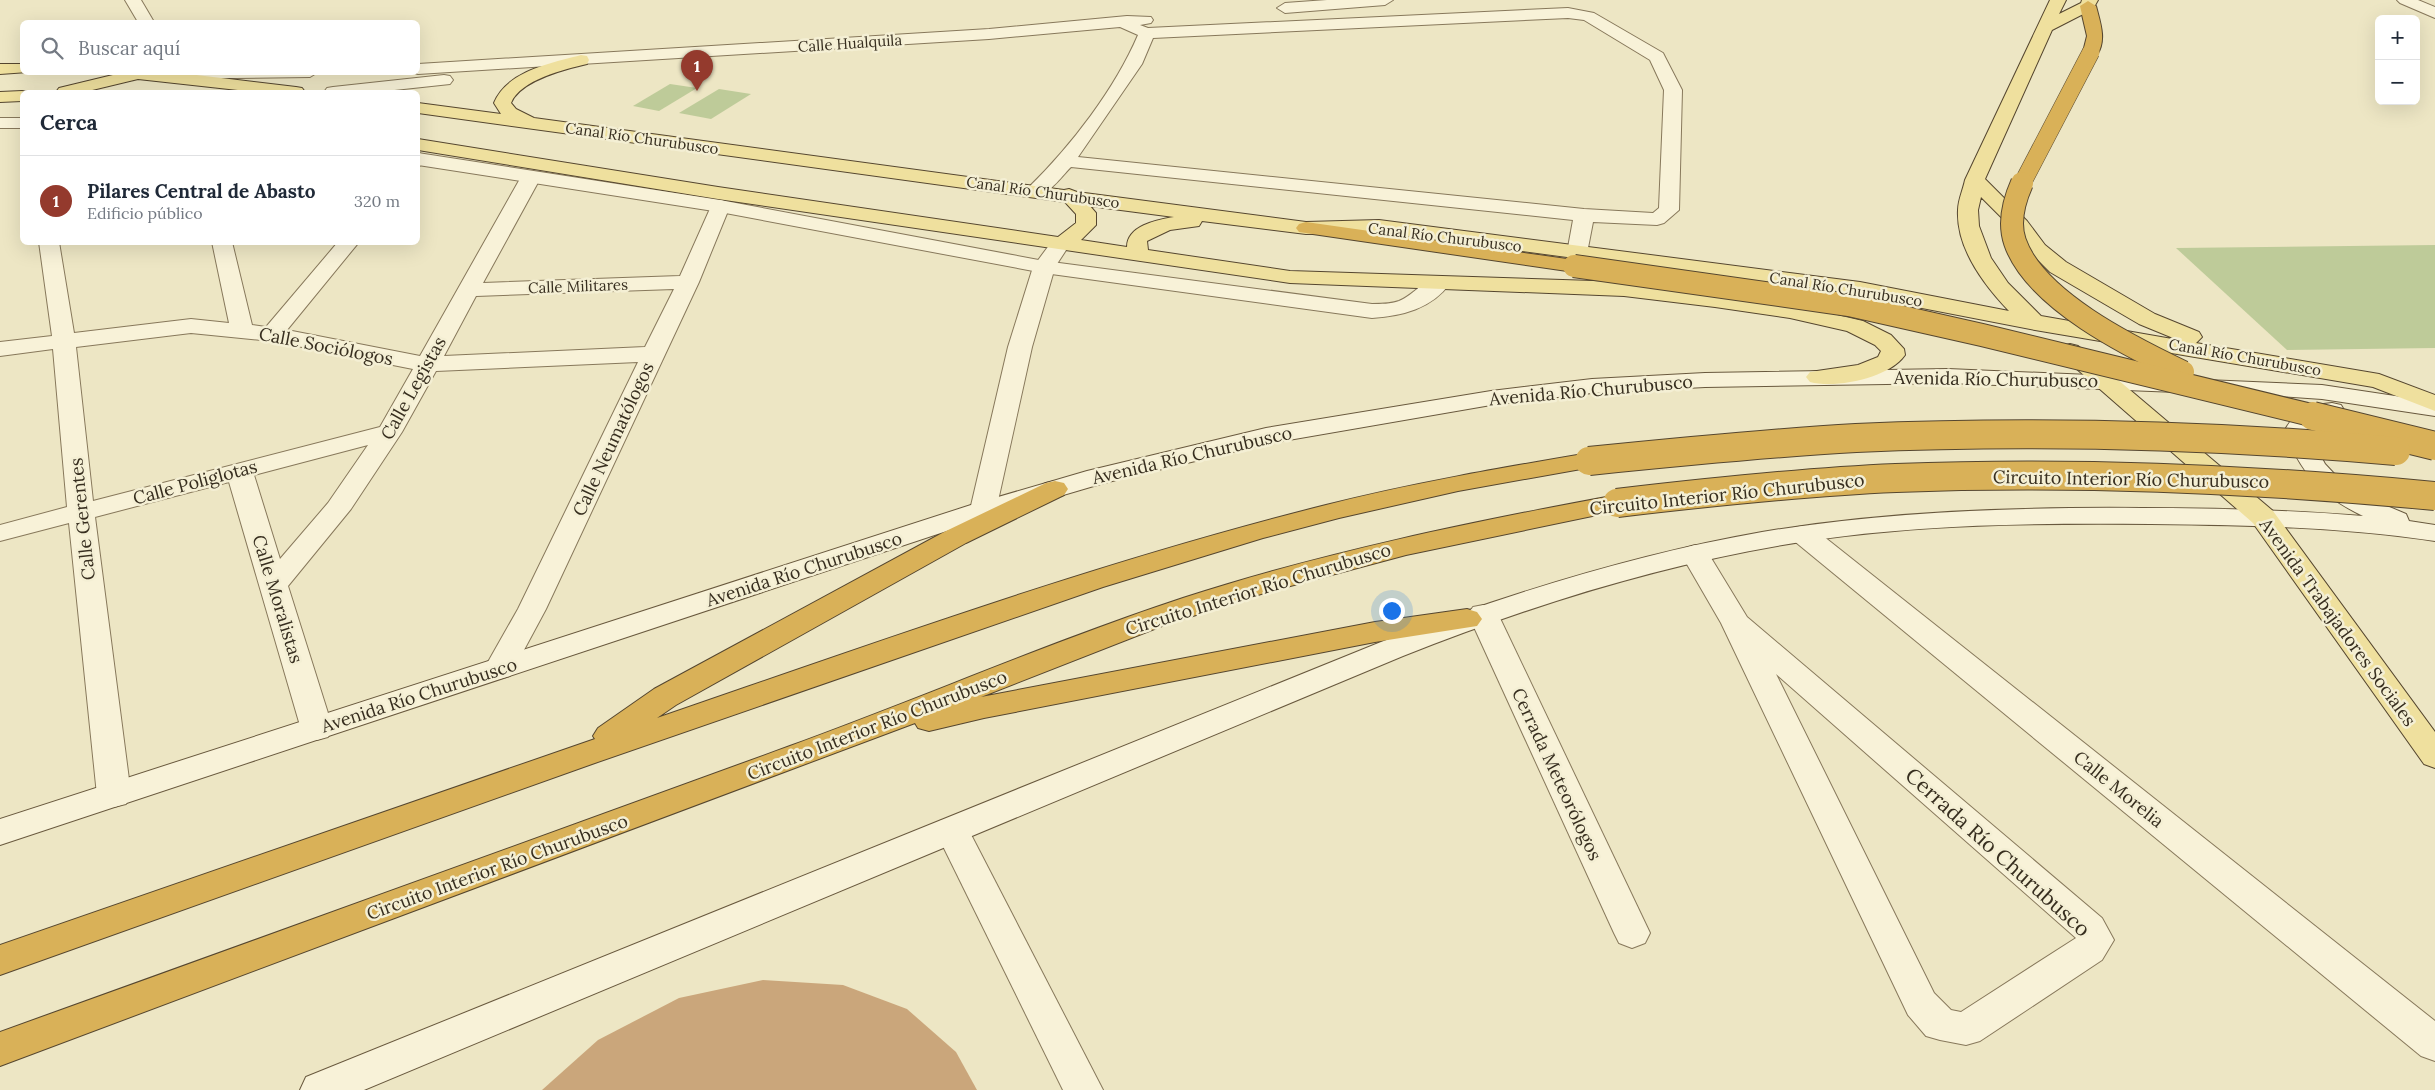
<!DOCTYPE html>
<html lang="es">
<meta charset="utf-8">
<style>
body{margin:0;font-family:Lora,serif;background:#f6f6f7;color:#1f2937}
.controls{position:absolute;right:15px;top:15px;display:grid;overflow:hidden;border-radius:8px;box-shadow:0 5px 20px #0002}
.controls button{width:45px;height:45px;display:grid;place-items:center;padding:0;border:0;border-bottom:1px solid #e0e1e3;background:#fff;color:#1f2937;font:25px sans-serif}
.you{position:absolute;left:1391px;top:610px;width:18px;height:18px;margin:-12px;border:4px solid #fff;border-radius:50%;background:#1a73e8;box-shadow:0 0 0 8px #1a73e833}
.badge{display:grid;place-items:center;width:32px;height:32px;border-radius:50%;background:#943a2d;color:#fff;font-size:16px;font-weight:700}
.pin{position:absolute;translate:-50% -41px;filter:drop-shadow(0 1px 2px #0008)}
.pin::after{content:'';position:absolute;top:26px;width:18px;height:15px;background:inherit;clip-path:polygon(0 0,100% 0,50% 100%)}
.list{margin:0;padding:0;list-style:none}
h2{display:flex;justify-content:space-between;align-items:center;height:65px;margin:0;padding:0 20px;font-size:21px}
h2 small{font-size:16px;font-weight:400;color:#747a83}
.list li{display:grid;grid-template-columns:32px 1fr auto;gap:15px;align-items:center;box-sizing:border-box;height:90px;padding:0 20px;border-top:1px solid #e0e1e3}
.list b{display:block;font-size:19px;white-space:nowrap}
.list p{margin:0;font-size:16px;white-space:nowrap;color:#747a83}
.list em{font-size:16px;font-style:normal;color:#747a83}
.icon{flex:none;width:28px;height:28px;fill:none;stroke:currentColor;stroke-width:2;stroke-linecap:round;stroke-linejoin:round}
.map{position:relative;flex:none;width:2435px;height:1090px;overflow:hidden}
.search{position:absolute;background:#fff;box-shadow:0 5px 20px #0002;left:20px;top:20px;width:400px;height:55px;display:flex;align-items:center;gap:12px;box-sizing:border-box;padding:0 18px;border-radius:8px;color:#747a83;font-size:19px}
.panel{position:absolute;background:#fff;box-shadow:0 5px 20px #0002;left:20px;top:90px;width:400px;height:155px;border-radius:8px}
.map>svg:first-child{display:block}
.green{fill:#becb99}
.building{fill:#caa67b}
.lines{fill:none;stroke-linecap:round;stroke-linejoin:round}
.minor-casing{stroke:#87785b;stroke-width:2}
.tertiary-casing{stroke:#87785b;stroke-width:2}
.secondary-casing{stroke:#69593e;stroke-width:2}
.primary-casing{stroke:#55462f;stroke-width:2}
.motorway-casing{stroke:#55462f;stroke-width:2}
.minor{fill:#f8f2d8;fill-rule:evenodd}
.tertiary{fill:#f8f2d8;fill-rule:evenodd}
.secondary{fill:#f8f2d8;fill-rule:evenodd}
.primary{fill:#efe09e;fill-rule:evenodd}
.motorway{fill:#d9b158;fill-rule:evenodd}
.motorway-bridge-far2-casing{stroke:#55462f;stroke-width:18;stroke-linecap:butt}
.motorway-bridge-far1-casing{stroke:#55462f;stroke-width:24;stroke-linecap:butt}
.motorway-bridge-casing{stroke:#55462f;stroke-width:30;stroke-linecap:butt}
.motorway-bridge-far2{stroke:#d9b158;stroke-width:17}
.motorway-bridge-far1{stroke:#d9b158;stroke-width:22}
.motorway-bridge{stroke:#d9b158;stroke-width:28}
.labels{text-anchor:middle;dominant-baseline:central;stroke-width:5;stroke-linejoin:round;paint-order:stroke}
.far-street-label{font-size:15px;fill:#372e1f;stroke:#f4efd4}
.street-label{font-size:18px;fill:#372e1f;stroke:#f4efd4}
.near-street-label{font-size:21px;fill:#372e1f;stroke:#f4efd4}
</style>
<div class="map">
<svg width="2435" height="1090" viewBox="0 0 2435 1090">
<rect width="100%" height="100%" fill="#ede6c4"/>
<g class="green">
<path d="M670,84L697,88L659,111L633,106Z"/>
<path d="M719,89L751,94L711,119L679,113Z"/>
<path d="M2435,245V348L2287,350L2176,248Z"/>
</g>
<path class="building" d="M763,980L843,985L907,1009L956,1052L977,1090H542L598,1040L679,998Z"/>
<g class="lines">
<g class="minor-casing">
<g id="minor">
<path d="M125,0H141L154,22H138Z"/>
<path d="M1327,0H1393L1385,5L1285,13L1277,8L1285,3Z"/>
<path d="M2397,0H2418L2435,7V18L2400,3Z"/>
<path d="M1568,8L1594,13L1663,53L1665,57L1682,90L1679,210L1664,223L1657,225L1593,222L1587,253L1584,257L1577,259L1570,257L1567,253L1573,220L1071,167C1059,179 1047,199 1029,195L1026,191L1029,187C1071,146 1115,89 1138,35L1120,27L989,39L418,74L412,72H418V64L989,29L1127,16L1151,17L1153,20L1151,23L1140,25L1148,28ZM1568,18L1584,20L1650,60L1664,90L1659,208L1653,213L1584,209L1078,157L1142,64L1153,38Z"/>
<path d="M144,72H318L310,77L151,79L145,78Z"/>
<path d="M444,75L450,76L453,80L450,84L376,92H324L327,88L333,87Z"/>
<path d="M418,153L425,155L427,159L425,164L418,166Z"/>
<path d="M531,171L538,173L541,177L483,283L680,276L713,202L720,200L727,202L730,206L699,282L546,609L510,676L499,679L488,676L484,669L518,609L638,362L436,371L402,432L351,509L288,586L333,729L328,737L317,740L306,737L301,729L229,482L95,517L131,795L126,804L114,807L102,804L97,795L69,523L0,541V525L67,507L53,349L0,356V342L52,336L39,242H59L74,333L191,319L229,323L212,242H232L252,325L266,327L338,242H359L287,330L420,356L521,177L524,173ZM674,289L645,347L444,356L476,296ZM191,333L272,341L413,369L380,427L93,501L76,347ZM368,445L328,503L280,559L254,475Z"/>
<path d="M1060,238L1067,240L1070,244L1055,267L1032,347L996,510L992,516L983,518L974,516L970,510L1008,347L1033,267L1053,240Z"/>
<path d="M1803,526L1813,528L2435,1021V1061L2421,1056L1793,540L1789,534L1793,528Z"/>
<path d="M1695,545L1705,548L1747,617L2102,918L2114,940L2102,960L1980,1041L1966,1045L1940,1040L1926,1036L1908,1015L1721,623L1681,554L1685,548ZM1776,674L2076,938L1961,1012L1951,1010L1934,993Z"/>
<path d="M1483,605L1493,607L1498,614L1650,933L1645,943L1632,948L1619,943L1614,933L1468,614L1473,607Z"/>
<path d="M952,817L964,821L1103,1090H1063L935,830L940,821Z"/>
</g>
</g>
<g class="tertiary-casing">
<g id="tertiary">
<rect x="0" y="118" width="22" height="10"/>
<path d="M418,153L720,200L1044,261L1372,304C1381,304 1391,304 1399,301C1416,294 1427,274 1447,278L1450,283C1432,309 1401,316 1372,318L1044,273L720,212L418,165Z"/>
</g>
</g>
<g class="secondary-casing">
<g id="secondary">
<path d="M1948,369L2322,385L2435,402V416L2322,399L2277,396L1948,383L1705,387L1592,393L1491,405L1266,444L1104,483L992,516L0,845V819L974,504L1087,471L1266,428L1491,391L1592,379L1705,373Z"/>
<path d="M2332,403L2341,405L2344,410L2341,415L2319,421L2308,432L2325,464L2341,481L2373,500L2406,514L2409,521L2435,525V541C2341,527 2246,525 2151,524C2036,523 1921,524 1808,541C1668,562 1534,604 1403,656L364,1090H300L306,1077L1381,642C1505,595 1631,555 1762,532C1888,511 2015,507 2142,508C2216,508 2289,510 2363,516C2319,495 2303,474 2284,432C2294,411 2310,405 2332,403Z"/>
</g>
</g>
<g class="primary-casing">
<g id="primary">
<path d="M2050,0H2066L2059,14L2081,3L2082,0H2098L2093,9L2052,30L1985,179L2027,221L2045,245L2066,262L2155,314L2199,332L2202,337L2196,343L2379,374L2435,395V411L2373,387L2035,330L1860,296L1379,232L1306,234L1202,221L1199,226L1170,230L1147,241L1148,250L1290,271L1624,282L1715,293L1790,304L1863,321L1891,335L1904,349L1905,355C1889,378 1836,389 1810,382L1806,377L1810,372L1858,365L1878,357L1881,351L1875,345L1847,331L1790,318L1715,307L1624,296L1290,283L718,199L418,150V139L718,187L1058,237L1076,223V214L1065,202L418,113V103L501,114L494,103C507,71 551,63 581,55L587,56L589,60L587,64C565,69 520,80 511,103L516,109L534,118L1064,190L1069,189L1077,192L1306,222L1379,220L1860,282L2009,311C1984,285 1956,248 1958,210C1958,200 1963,190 1965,180ZM1981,197L2013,229L2031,253L2050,272L2139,324L2178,340L2041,316L2008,283L1991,258L1979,226L1978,210ZM1090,206L1174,217C1156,220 1127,226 1127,247L1081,240L1096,225V213Z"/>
<path d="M0,64H22V72H28L0,74Z"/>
<path d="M116,72H172L296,87L302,88L305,92H256L138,79L84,92H56L59,88L117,74Z"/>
<path d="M22,91L28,92H22V101L0,102V92Z"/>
<path d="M2070,344L2078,346L2273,511L2435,732V768L2424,764L2253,523L2062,356L2058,351L2062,346Z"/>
</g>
</g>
<g class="motorway-casing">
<g id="motorway">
<path d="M2088,1L2096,6C2100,22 2107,40 2097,55H2085L2083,52L2087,36L2080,6Z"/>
<path d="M1306,222L1574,260L1582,261L1585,266L1582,271L1574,272L1299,232L1296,228L1299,224Z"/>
<path d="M1589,453L1598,456L1602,461L1598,466L1458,491L1339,518L1263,538L1103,587L592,764L0,975V945L595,739L593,736L598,728L654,689L946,531L1046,483L1055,481L1064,483L1068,489L1064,495L966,543L676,705L657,718C878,642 1099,562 1326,505C1413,483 1501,468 1589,453Z"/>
<path d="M1617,495L1626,497L1630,503L1626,509L1406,555L1261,594L1162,626L981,697L1375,622L1467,609L1477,612L1482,619L1477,626L1375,642L984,718L929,731L918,728L915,723L0,1066V1032C264,937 527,842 790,746C922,698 1050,642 1183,598C1325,552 1471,522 1617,495Z"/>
</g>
</g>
<use href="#minor" class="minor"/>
<use href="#tertiary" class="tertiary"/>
<use href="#secondary" class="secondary"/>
<use href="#primary" class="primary"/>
<use href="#motorway" class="motorway"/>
<g class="motorway-bridge-far2-casing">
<path id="motorway-bridge-far2" d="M2022,184L2091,52"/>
</g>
<g class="motorway-bridge-far1-casing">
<g id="motorway-bridge-far1">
<path d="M2022,183C2014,201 2008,222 2015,242C2035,300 2131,347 2183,372"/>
<path d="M1574,266L1849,305L1982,335L2319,417"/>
</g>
</g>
<g class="motorway-bridge-casing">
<g id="motorway-bridge">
<path d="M2313,416L2435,446"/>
<path d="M1589,461C1678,452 1767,443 1856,438C2037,430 2216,435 2396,451"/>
<path d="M1617,503C1710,492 1803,482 1896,478C2076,471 2256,479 2435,496"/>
</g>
</g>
<use href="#motorway-bridge-far2" class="motorway-bridge-far2"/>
<use href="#motorway-bridge-far1" class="motorway-bridge-far1"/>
<use href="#motorway-bridge" class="motorway-bridge"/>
</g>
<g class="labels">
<g class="far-street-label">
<text transform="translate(850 43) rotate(-4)">Calle Hualquila</text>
<text transform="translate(642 138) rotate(8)">Canal Río Churubusco</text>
<text transform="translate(1043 192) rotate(8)">Canal Río Churubusco</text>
<text transform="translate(1445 237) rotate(7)">Canal Río Churubusco</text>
<text transform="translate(578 286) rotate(-2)">Calle Militares</text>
<text transform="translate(1846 289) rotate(9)">Canal Río Churubusco</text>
<text transform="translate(2245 357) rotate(10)">Canal Río Churubusco</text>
</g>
<g class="street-label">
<text transform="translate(326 346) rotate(11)">Calle Sociólogos</text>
<text transform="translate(1996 379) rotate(1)">Avenida Río Churubusco</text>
<text transform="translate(413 388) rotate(-61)">Calle Legistas</text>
<text transform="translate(1591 390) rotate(-5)">Avenida Río Churubusco</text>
<text transform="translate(613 439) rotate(-65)">Calle Neumatólogos</text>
<text transform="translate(1192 455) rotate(-13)">Avenida Río Churubusco</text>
<text transform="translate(2131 479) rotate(1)">Circuito Interior Río Churubusco</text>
<text transform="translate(195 482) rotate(-15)">Calle Poliglotas</text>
<text transform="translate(1727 494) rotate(-6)">Circuito Interior Río Churubusco</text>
<text transform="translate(82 519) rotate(-96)">Calle Gerentes</text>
<text transform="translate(804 569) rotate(-18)">Avenida Río Churubusco</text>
<text transform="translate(1258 589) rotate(-17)">Circuito Interior Río Churubusco</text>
<text transform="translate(278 599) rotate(73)">Calle Moralistas</text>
<text transform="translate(2338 622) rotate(54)">Avenida Trabajadores Sociales</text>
<text transform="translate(419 695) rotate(-18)">Avenida Río Churubusco</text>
<text transform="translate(877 725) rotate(-21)">Circuito Interior Río Churubusco</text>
<text transform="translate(1557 774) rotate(65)">Cerrada Meteorólogos</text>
<text transform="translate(2119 789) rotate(39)">Calle Morelia</text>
<text transform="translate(497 867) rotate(-20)">Circuito Interior Río Churubusco</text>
</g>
<g class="near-street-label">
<text transform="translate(1998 852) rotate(42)">Cerrada Río Churubusco</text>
</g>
</g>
</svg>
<div class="controls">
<button>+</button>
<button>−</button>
</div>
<div class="you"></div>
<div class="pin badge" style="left:697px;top:91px">1</div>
<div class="search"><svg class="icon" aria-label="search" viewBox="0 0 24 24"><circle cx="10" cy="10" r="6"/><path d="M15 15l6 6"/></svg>Buscar aquí</div>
<section class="panel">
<h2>Cerca<small></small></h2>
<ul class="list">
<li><span class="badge">1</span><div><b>Pilares Central de Abasto</b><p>Edificio público</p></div><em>320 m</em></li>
</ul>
</section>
</div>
